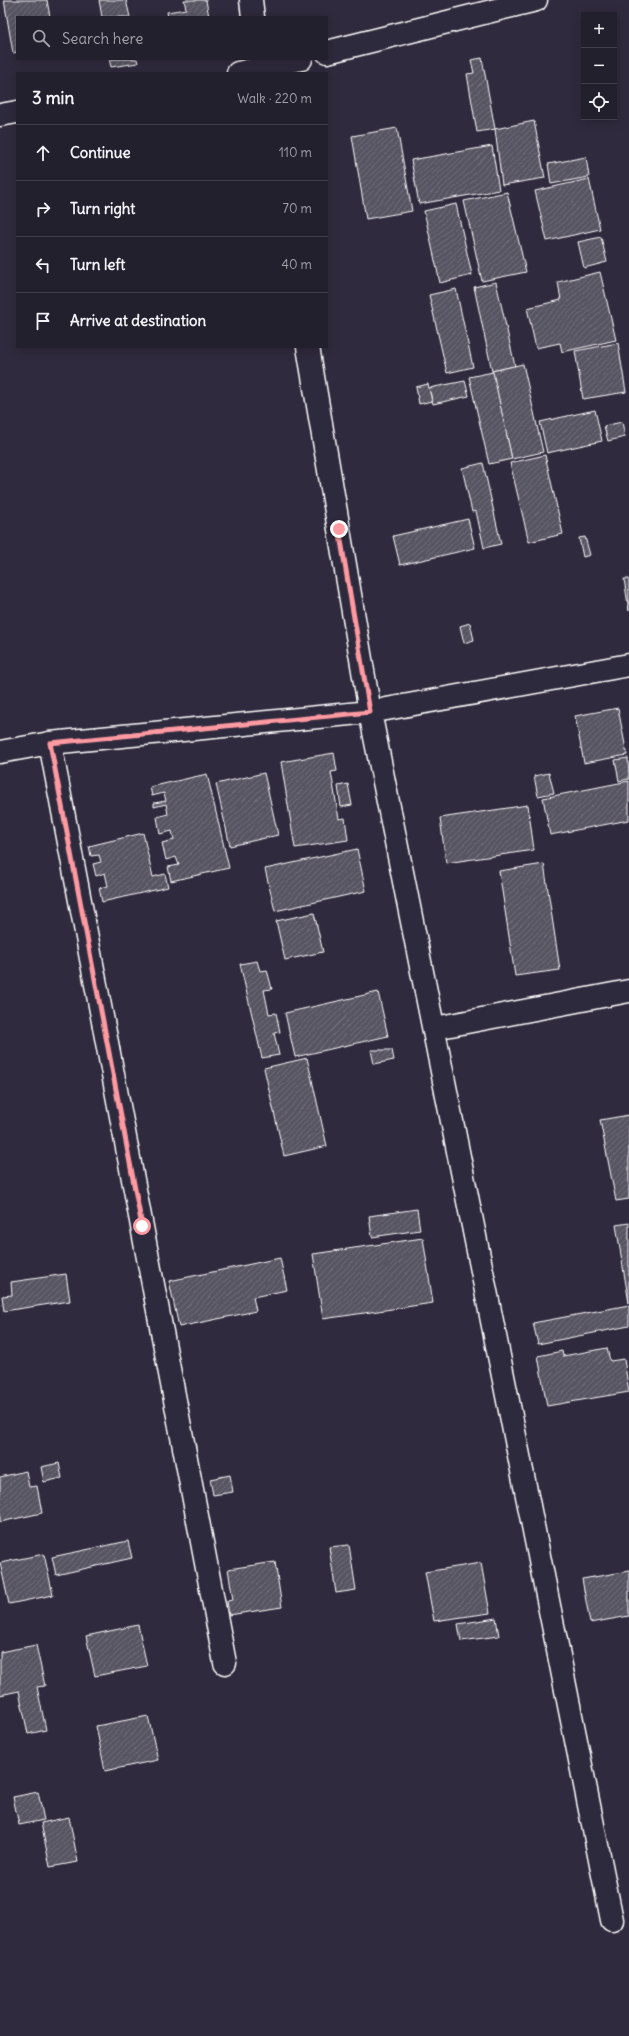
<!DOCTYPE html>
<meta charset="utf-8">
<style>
body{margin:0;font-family:Delius,sans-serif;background:#2f2d3a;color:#f1f3f6}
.controls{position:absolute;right:12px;top:12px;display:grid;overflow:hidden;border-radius:0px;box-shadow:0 2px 10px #0003}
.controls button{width:36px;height:36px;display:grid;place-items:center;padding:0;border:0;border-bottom:1px solid #403e4a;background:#23202e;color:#f1f3f6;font:20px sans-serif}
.stop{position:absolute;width:12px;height:12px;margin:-9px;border:3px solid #ff9aa2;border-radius:50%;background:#fff}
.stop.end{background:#ff9aa2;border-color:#fff;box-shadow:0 1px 4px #0008}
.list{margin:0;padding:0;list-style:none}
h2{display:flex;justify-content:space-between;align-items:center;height:52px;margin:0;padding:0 16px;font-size:17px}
h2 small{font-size:13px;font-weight:400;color:#a3a3aa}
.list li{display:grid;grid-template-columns:26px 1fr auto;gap:12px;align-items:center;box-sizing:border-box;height:56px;padding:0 16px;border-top:1px solid #403e4a}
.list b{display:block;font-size:15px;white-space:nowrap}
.list em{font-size:13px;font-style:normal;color:#a3a3aa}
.icon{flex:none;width:22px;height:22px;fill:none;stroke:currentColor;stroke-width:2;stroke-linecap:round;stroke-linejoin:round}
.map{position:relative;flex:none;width:629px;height:2036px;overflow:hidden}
.search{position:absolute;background:#23202e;box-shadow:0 2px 10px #0003;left:16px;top:16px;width:312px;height:44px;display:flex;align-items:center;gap:10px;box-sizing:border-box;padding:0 14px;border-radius:0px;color:#a3a3aa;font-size:15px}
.panel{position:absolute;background:#23202e;box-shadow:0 2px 10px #0003;left:16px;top:72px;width:312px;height:276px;border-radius:0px}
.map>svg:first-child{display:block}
.building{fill:url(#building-hatch);stroke:#fff}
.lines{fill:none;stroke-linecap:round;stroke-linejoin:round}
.minor-casing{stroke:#fff;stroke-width:25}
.minor{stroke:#2f2a3d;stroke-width:22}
.route{stroke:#ff9aa2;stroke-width:5}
</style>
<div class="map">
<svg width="629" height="2036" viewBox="0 0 629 2036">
<defs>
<pattern id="building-hatch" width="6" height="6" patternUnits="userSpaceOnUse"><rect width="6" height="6" fill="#595564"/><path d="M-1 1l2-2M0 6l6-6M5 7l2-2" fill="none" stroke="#726e7b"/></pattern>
</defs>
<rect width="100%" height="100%" fill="#2f2a3d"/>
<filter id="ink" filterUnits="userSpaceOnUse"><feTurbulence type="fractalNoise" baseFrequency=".025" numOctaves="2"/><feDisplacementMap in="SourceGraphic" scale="8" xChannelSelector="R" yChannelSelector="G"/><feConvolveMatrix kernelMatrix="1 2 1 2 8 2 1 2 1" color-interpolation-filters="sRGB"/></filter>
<g filter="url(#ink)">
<g class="building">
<path d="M4,0H47L50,17H17V52L13,53Z"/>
<path d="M99,0H126L130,17H102Z"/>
<path d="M184,0H206L209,17H168L167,12L186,9Z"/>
<path d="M482,58L495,129L477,132L467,74L474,73L471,60Z"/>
<path d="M109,59H137L138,63L111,67Z"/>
<path d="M534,121L545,178L502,185L495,129Z"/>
<path d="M397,128L412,211L366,219L352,136Z"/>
<path d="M492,146L499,190L419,204L411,160Z"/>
<path d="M586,157L589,177L551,184L548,164Z"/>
<path d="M589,179L600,229L547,241L535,191Z"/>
<path d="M507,192L526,272L482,281L464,201Z"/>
<path d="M456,204L472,275L440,283L424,211Z"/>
<path d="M601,237L607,262L584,268L578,242Z"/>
<path d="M600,272L616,340L562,352L560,343L536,348L527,308L561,300L558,282Z"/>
<path d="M496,282L515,366L492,371L474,287Z"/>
<path d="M456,289L473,367L447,373L429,295Z"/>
<path d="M618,343L626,392L583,399L575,351Z"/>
<path d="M523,364L543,452L512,459L492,371Z"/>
<path d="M493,372L512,459L489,464L469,377Z"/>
<path d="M465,381L469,396L433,404L429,388Z"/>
<path d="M428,384L432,401L419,404L416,387Z"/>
<path d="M595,410L602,441L547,453L540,422Z"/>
<path d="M622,422L625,437L608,441L604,426Z"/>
<path d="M545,455L563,534L529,542L510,463Z"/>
<path d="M483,463L501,544L484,548L476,511L472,512L462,468Z"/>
<path d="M468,519L475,548L400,565L393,536Z"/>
<path d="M585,537L590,555L583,557L579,538Z"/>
<path d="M624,579H629V611Z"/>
<path d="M470,623L474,640L464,643L460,626Z"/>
<path d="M618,708L627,755L584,763L575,716Z"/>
<path d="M334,753L337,771L331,772L339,819L345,818L348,840L295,848L281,762Z"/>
<path d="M628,758L629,779L619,781L615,760Z"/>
<path d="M264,773L278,835L230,846L216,784Z"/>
<path d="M549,773L554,793L538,796L534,776Z"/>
<path d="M207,774L229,868L171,881L168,867L179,865L176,857L166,860L162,843L174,840L172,831L160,834L157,817L168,814L166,804L154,807V803L166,801L164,793L152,796L150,787Z"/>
<path d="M629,781V820L550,835L543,798Z"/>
<path d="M348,784L352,805L341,807L338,786Z"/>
<path d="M528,805L534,850L446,863L440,818Z"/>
<path d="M143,833L153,877L165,874L168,887L102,902L99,888L108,886L105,873L96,876L93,864L101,862L99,855L91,856L89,846Z"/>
<path d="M357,849L366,891L275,911L265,869Z"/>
<path d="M544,864L560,970L515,976L499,871Z"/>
<path d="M314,913L323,952L285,960L276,921Z"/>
<path d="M257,961L260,971L267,970L272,989L264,990L269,1014L276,1013L280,1032L274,1033L279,1055L262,1058L240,964Z"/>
<path d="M378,992L388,1036L295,1057L285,1013Z"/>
<path d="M371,1050H392L394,1060L374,1064Z"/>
<path d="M307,1058L327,1146L284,1156L264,1068Z"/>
<path d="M629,1115V1199L616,1201L600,1120Z"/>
<path d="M417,1209L420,1230L372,1237L369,1216Z"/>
<path d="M629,1223V1303L616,1225Z"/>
<path d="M423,1238L433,1303L323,1319L313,1254Z"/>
<path d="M280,1258L287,1290L253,1297L256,1311L179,1327L169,1281Z"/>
<path d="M66,1274L70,1301L4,1311L2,1296L12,1295L11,1282Z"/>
<path d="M629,1305V1326L538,1344L533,1323Z"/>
<path d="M607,1348L610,1361L624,1359L629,1392L547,1406L538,1356L562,1351L563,1356Z"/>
<path d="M59,1463L62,1478L44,1482L41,1467Z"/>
<path d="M26,1471L29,1487L37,1486L42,1513L0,1522V1477Z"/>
<path d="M230,1475L233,1492L213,1495L210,1479Z"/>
<path d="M128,1541L132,1558L56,1575L52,1557Z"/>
<path d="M349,1545L356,1590L336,1593L329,1547Z"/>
<path d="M44,1554L53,1595L9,1604L0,1563Z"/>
<path d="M275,1562L282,1607L229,1615L227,1601L233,1600L228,1569Z"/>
<path d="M481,1563L490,1613L434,1621L425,1572Z"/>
<path d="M629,1571V1616L590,1623L582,1579Z"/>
<path d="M496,1618L499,1636L461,1641L458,1624Z"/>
<path d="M138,1625L147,1666L95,1676L86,1636Z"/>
<path d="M36,1645L45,1686L37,1687L46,1730L28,1734L19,1691L0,1695V1652Z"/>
<path d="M148,1716L158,1760L105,1771L96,1726Z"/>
<path d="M38,1792L44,1820L19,1825L13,1797Z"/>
<path d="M69,1817L78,1862L50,1867L41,1823Z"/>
</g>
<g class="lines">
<g class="minor-casing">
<g id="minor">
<path d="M251,0L253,17"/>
<path d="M327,52L536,0"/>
<path d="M238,73L301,59"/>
<path d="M0,115L17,112"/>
<path d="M308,347L370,712L612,1920"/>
<path d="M50,743L225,1663"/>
<path d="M0,752L50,743L370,712L629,665"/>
<path d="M435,1028L629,991"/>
</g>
</g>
<use href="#minor" class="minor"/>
</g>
</g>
<g class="lines" filter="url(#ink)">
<path class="route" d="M142,1226L50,743L370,712L339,529"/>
</g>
</svg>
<div class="controls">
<button>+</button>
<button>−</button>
<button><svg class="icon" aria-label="locate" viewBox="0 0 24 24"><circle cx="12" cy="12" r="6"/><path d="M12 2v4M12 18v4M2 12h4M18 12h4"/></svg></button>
</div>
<div class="stop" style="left:142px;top:1226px"></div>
<div class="stop end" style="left:339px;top:529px"></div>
<div class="search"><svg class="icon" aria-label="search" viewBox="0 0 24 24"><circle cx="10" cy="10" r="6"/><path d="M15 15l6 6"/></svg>Search here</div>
<section class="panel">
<h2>3 min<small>Walk · 220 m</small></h2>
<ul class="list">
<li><svg class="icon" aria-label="ahead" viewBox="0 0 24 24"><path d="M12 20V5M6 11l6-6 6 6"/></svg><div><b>Continue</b></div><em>110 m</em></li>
<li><svg class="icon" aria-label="right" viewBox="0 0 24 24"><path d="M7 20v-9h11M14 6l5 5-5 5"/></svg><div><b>Turn right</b></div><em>70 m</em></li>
<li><svg class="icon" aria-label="left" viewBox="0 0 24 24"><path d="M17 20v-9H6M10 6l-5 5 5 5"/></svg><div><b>Turn left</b></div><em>40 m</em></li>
<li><svg class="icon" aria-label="arrive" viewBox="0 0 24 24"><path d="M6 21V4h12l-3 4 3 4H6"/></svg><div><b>Arrive at destination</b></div></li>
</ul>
</section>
</div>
